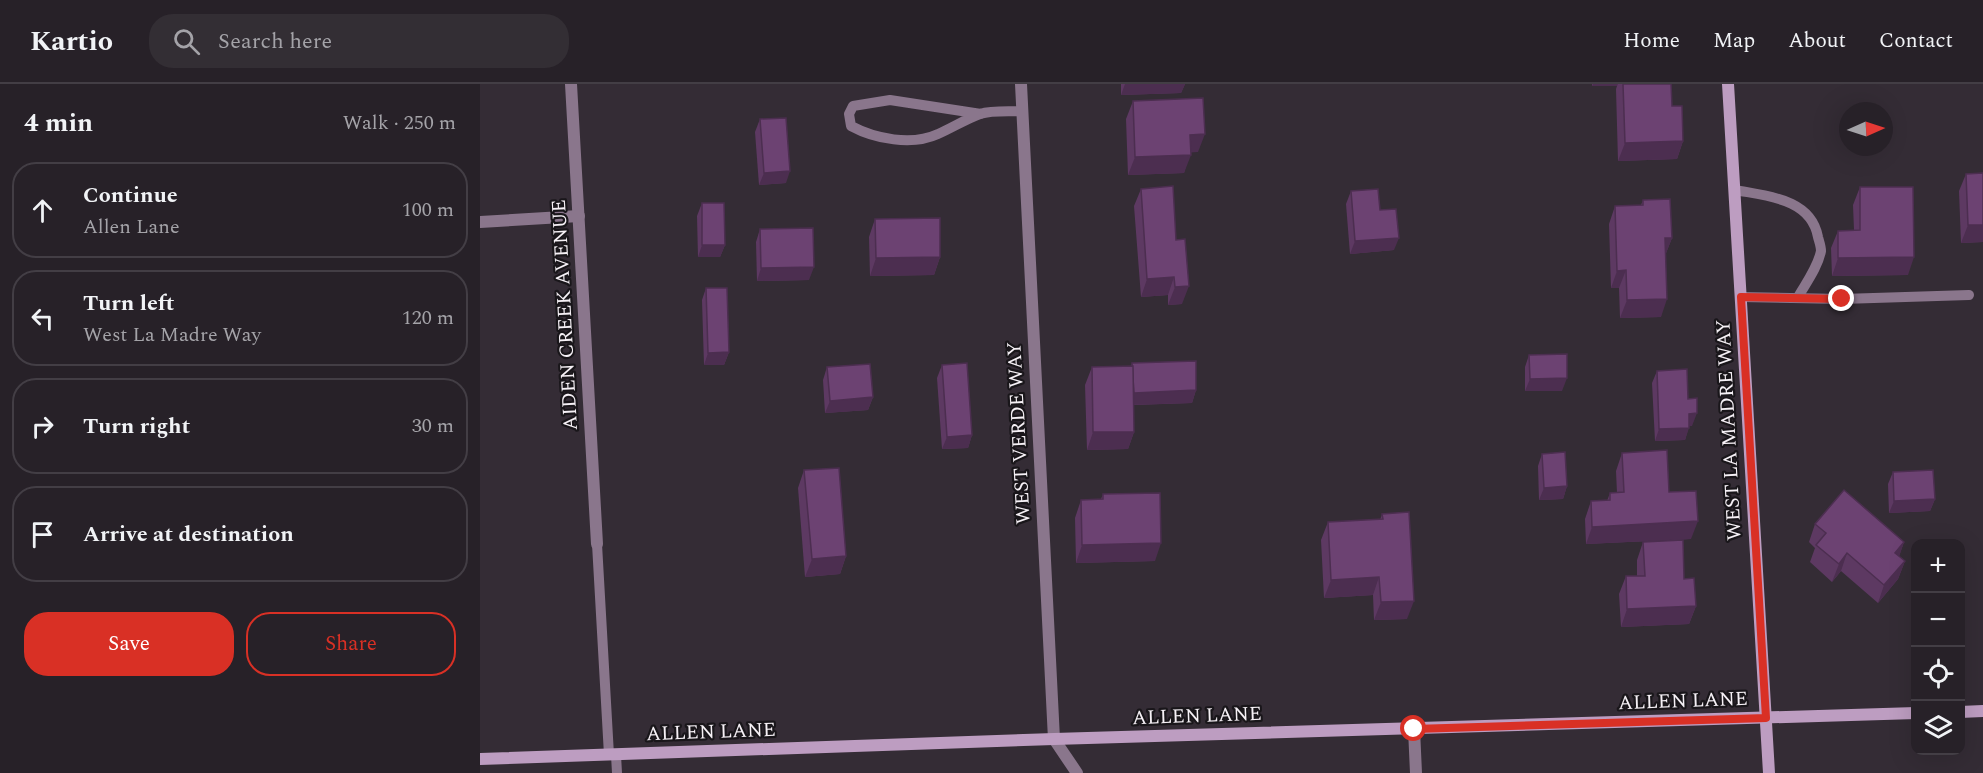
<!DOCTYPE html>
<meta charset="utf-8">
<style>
body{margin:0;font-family:Spectral,serif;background:#332e34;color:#f1f3f6}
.controls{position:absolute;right:18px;bottom:18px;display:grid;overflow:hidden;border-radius:12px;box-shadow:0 6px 24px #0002}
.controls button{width:54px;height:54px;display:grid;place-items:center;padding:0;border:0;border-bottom:2px solid #433e45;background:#272128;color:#f1f3f6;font:30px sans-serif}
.compass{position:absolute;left:1359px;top:18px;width:54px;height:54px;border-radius:50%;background:#272128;box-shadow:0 6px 24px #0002;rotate:87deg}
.stop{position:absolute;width:18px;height:18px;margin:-14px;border:4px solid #d93025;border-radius:50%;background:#fff}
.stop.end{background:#d93025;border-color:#fff;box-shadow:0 2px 6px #0008}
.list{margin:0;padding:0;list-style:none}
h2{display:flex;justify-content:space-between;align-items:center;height:78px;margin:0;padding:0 24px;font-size:26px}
h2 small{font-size:20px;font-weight:400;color:#a4a3a8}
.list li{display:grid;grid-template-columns:39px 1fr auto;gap:18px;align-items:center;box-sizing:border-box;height:96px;margin:0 12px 12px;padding:0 12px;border:2px solid #433e45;border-radius:24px}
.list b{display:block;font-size:22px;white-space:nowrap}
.list p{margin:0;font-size:20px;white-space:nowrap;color:#a4a3a8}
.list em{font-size:20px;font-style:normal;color:#a4a3a8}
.actions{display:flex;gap:12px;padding:18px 24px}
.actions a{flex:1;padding:14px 0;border:2px solid #d93025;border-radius:24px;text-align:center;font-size:21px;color:#d93025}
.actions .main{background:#d93025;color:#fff}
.icon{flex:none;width:33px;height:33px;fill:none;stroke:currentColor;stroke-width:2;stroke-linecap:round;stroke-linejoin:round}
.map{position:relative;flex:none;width:1503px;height:689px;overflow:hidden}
header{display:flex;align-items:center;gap:36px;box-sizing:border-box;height:84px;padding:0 30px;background:#272128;border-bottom:2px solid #433e45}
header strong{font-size:28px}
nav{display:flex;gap:33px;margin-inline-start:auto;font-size:21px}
.search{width:420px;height:54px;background:#332e34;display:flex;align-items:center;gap:15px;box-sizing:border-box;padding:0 21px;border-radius:24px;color:#a4a3a8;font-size:22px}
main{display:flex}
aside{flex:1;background:#272128}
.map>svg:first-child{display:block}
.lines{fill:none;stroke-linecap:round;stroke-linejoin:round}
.lane{stroke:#8a768c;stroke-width:10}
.street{stroke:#8a768c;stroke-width:12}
.secondary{stroke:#bd9dc1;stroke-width:12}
.wall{fill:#5d3962}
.shaded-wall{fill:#4c2e50}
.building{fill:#6c4272;stroke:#4c2e50;stroke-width:1.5}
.route{stroke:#d93025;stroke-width:8}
.labels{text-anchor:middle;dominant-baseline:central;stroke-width:4.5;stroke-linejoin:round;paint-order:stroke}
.street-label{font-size:20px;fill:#f6f1f6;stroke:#19161a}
</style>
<header>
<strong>Kartio</strong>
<div class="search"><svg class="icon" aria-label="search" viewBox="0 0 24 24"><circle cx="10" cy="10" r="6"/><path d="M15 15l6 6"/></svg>Search here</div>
<nav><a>Home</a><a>Map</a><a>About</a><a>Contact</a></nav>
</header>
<main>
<aside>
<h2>4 min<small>Walk · 250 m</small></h2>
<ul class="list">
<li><svg class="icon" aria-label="ahead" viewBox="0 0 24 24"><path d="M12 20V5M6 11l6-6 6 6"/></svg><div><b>Continue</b><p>Allen Lane</p></div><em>100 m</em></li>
<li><svg class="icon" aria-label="left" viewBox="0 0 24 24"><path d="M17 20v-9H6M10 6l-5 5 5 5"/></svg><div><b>Turn left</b><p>West La Madre Way</p></div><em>120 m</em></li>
<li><svg class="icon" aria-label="right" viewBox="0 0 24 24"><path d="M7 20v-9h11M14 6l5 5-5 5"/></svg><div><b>Turn right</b></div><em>30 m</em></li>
<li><svg class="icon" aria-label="arrive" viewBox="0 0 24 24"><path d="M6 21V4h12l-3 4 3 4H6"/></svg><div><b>Arrive at destination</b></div></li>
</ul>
<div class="actions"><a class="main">Save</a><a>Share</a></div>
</aside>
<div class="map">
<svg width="1503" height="689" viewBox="0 0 1503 689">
<rect width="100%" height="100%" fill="#342c35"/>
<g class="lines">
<g class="lane">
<path d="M501,30L410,16L373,22L369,30L371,42C395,55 432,62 458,50C472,44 486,35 500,30C513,26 529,28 543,27"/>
<path d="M1255,106C1286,112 1331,114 1338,153C1339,157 1341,162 1341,167C1338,183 1326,199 1318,213"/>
<path d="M1261,213L1362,215L1489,211"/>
<path d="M117,460L129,671"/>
<path d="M136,671L137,689"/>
</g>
<g class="street">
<path d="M91,0L117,460"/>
<path d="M541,0L574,655L597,689"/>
<path d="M0,138L99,132"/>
<path d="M934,645L936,689"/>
</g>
<g class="secondary">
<path d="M1248,0L1289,689"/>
<path d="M1480,628L1503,627"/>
<path d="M0,675L574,655L1436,629"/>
</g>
</g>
<g class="wall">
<path d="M641,0H705L701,9L641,11Z"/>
<path d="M1112,0H1191L1192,22L1203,57L1197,75L1138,77L1136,5L1137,2H1112Z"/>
<path d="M653,17L718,68H710L704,89L648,91L646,35Z"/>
<path d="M280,35L306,99L279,101L275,48Z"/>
<path d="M1486,90L1503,158L1481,159L1479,107Z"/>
<path d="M1380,103L1428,191L1352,192L1351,164L1358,147L1374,146L1373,121Z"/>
<path d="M661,105L696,156L702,220L688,221V211L661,213L654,122Z"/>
<path d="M871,107L900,126L914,166L870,170L866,120Z"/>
<path d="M1163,116L1192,154L1186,169L1181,233L1140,234L1139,204H1131L1129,140L1135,122L1161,121Z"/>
<path d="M222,119L245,161L240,173H218L217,132Z"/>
<path d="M395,135L460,173L454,191L390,192L389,153Z"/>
<path d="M280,145L329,196L277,197L276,158Z"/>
<path d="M226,204L249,268L244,281H224L222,216Z"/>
<path d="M1049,271L1082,307H1045V283Z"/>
<path d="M652,279L716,306L712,319L654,321V348L648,365L607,366L605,301L612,283L651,282Z"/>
<path d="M462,281L492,351L488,364L462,365L457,294Z"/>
<path d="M347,283L393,313L388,326L345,329L343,296Z"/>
<path d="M1177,287L1208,315L1212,342H1209L1205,356L1175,357L1172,299Z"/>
<path d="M1142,369L1189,408L1211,455L1106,460L1105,435L1111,417H1127L1130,409H1137L1136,387Z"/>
<path d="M1062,370L1087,402L1083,415L1059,416L1058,382Z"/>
<path d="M324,386L366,472L360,490L325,493L318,404Z"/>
<path d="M1413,388L1455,415L1450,427L1409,429L1408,400Z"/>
<path d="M623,410L675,477L596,479L595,434L601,416L621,415Z"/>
<path d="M902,430L927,535L894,536L893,511L844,514L841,456L848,438L900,436Z"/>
<path d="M1335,440L1424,458L1419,472L1425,477L1418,495L1398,519L1361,487L1352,498L1330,478L1335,464L1329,458Z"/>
<path d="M1163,458L1204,495L1216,522L1209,540L1141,543L1139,510L1146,492H1157V476Z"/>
</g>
<g class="shaded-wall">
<path d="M645,0H705L701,9L641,11Z"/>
<path d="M1113,0H1138L1137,2H1112Z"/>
<path d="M725,50L718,68L703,69L710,51Z"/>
<path d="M1203,57L1197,75L1138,77L1145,59Z"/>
<path d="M711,71L704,89L648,91L655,73Z"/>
<path d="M310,87L306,99L279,101L284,89Z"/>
<path d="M1488,141H1503V158L1481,159Z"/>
<path d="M919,154L914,166L870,170L875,157Z"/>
<path d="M1185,154H1192L1185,172Z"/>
<path d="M222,161H245L240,173H218Z"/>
<path d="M460,173L454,191L390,192L396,174Z"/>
<path d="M1434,173L1428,191L1352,192L1358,174Z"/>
<path d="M334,183L329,196L277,197L281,184Z"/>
<path d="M1146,186L1139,204H1131L1137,187Z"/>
<path d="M694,193L688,211L661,213L667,195Z"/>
<path d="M709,202L702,220L688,221L695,203Z"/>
<path d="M1187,215L1181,233L1140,234L1147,216Z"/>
<path d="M249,268L244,281H224L228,269Z"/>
<path d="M1087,294L1082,307H1045L1050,295Z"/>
<path d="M716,306L712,319L648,321L653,309Z"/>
<path d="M393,313L388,326L345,329L350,317Z"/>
<path d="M1217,329L1212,342H1204L1209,330Z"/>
<path d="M1209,344L1205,356L1175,357L1179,345Z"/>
<path d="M613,348H654L648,365L607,366Z"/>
<path d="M492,351L488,364L462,365L467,353Z"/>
<path d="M1087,402L1083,415L1059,416L1064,404Z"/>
<path d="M1455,415L1450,427L1409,429L1414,417Z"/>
<path d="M1218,437L1211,455L1106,460L1112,443Z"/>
<path d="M1424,458L1418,476L1415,469Z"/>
<path d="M681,459L675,477L596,479L602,461Z"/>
<path d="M1367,469L1361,487L1352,498L1359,480Z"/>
<path d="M366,472L360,490L325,493L332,475Z"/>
<path d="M1425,477L1418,495L1398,519L1404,501Z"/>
<path d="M899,493L893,511L844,514L851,496Z"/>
<path d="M934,517L927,535L894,536L901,518Z"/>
<path d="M1216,522L1209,540L1141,543L1147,525Z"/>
</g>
<g class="building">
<path d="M1143,0H1191L1192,22H1202L1203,57L1145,59Z"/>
<path d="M723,14L725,50L710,51L711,71L655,73L653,17Z"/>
<path d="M306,34L310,87L284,89L280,35Z"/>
<path d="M1503,89V141H1488L1486,90Z"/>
<path d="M693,102L696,156L705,155L709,202L695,203L694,193L667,195L661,105Z"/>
<path d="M1380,103H1433L1434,173L1358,174V147L1380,146Z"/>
<path d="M898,105L900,126L916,125L919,154L875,157L871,107Z"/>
<path d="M1190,115L1192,154H1185L1187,215L1147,216L1146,186L1137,187L1135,122L1163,121V116Z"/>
<path d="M222,119H244L245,161H222Z"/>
<path d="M460,134V173L396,174L395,135Z"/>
<path d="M333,144L334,183L281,184L280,145Z"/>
<path d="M226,204H247L249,268L228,269Z"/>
<path d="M1087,270V294L1050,295L1049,271Z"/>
<path d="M716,277V306L654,309L652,279Z"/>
<path d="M487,279L492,351L467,353L462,281Z"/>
<path d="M390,280L393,313L350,317L347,283Z"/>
<path d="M653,282L654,348H613L612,283Z"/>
<path d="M1207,285L1208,315L1217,314V329L1209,330V344L1179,345L1177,287Z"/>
<path d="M1187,366L1189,408L1216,407L1218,437L1112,443L1111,417L1130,416V409L1144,408L1142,369Z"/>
<path d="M1085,368L1087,402L1064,404L1062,370Z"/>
<path d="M359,384L366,472L332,475L324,386Z"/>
<path d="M1453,386L1455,415L1414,417L1413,388Z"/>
<path d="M1364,406L1424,458L1415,469L1425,477L1404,501L1367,469L1359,480L1336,461L1346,449L1335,440Z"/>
<path d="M680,409L681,459L602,461L601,416L623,415V410Z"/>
<path d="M929,428L934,517L901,518L899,493L851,496L848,438L903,435L902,430Z"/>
<path d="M1203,456L1204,495L1214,494L1216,522L1147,525L1146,492H1165L1163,458Z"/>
</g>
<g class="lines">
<path class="route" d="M934,645L1286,634L1261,213L1362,215"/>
</g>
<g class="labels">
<g class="street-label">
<text transform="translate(85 231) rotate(-93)">AIDEN CREEK AVENUE</text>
<text transform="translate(1249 346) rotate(-93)">WEST LA MADRE WAY</text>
<text transform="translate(539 349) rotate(-93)">WEST VERDE WAY</text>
<text transform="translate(1203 617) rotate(-2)">ALLEN LANE</text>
<text transform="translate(717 632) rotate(-2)">ALLEN LANE</text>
<text transform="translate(231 648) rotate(-2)">ALLEN LANE</text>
</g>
</g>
</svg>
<div class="controls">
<button>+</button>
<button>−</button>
<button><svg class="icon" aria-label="locate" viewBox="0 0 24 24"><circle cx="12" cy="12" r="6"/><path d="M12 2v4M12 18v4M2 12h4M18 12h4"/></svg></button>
<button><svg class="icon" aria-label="layers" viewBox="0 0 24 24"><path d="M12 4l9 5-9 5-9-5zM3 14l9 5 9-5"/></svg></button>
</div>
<svg class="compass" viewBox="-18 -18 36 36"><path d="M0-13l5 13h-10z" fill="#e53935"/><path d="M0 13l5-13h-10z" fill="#a4a3a8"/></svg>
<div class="stop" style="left:934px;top:645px"></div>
<div class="stop end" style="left:1362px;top:215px"></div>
</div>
</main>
